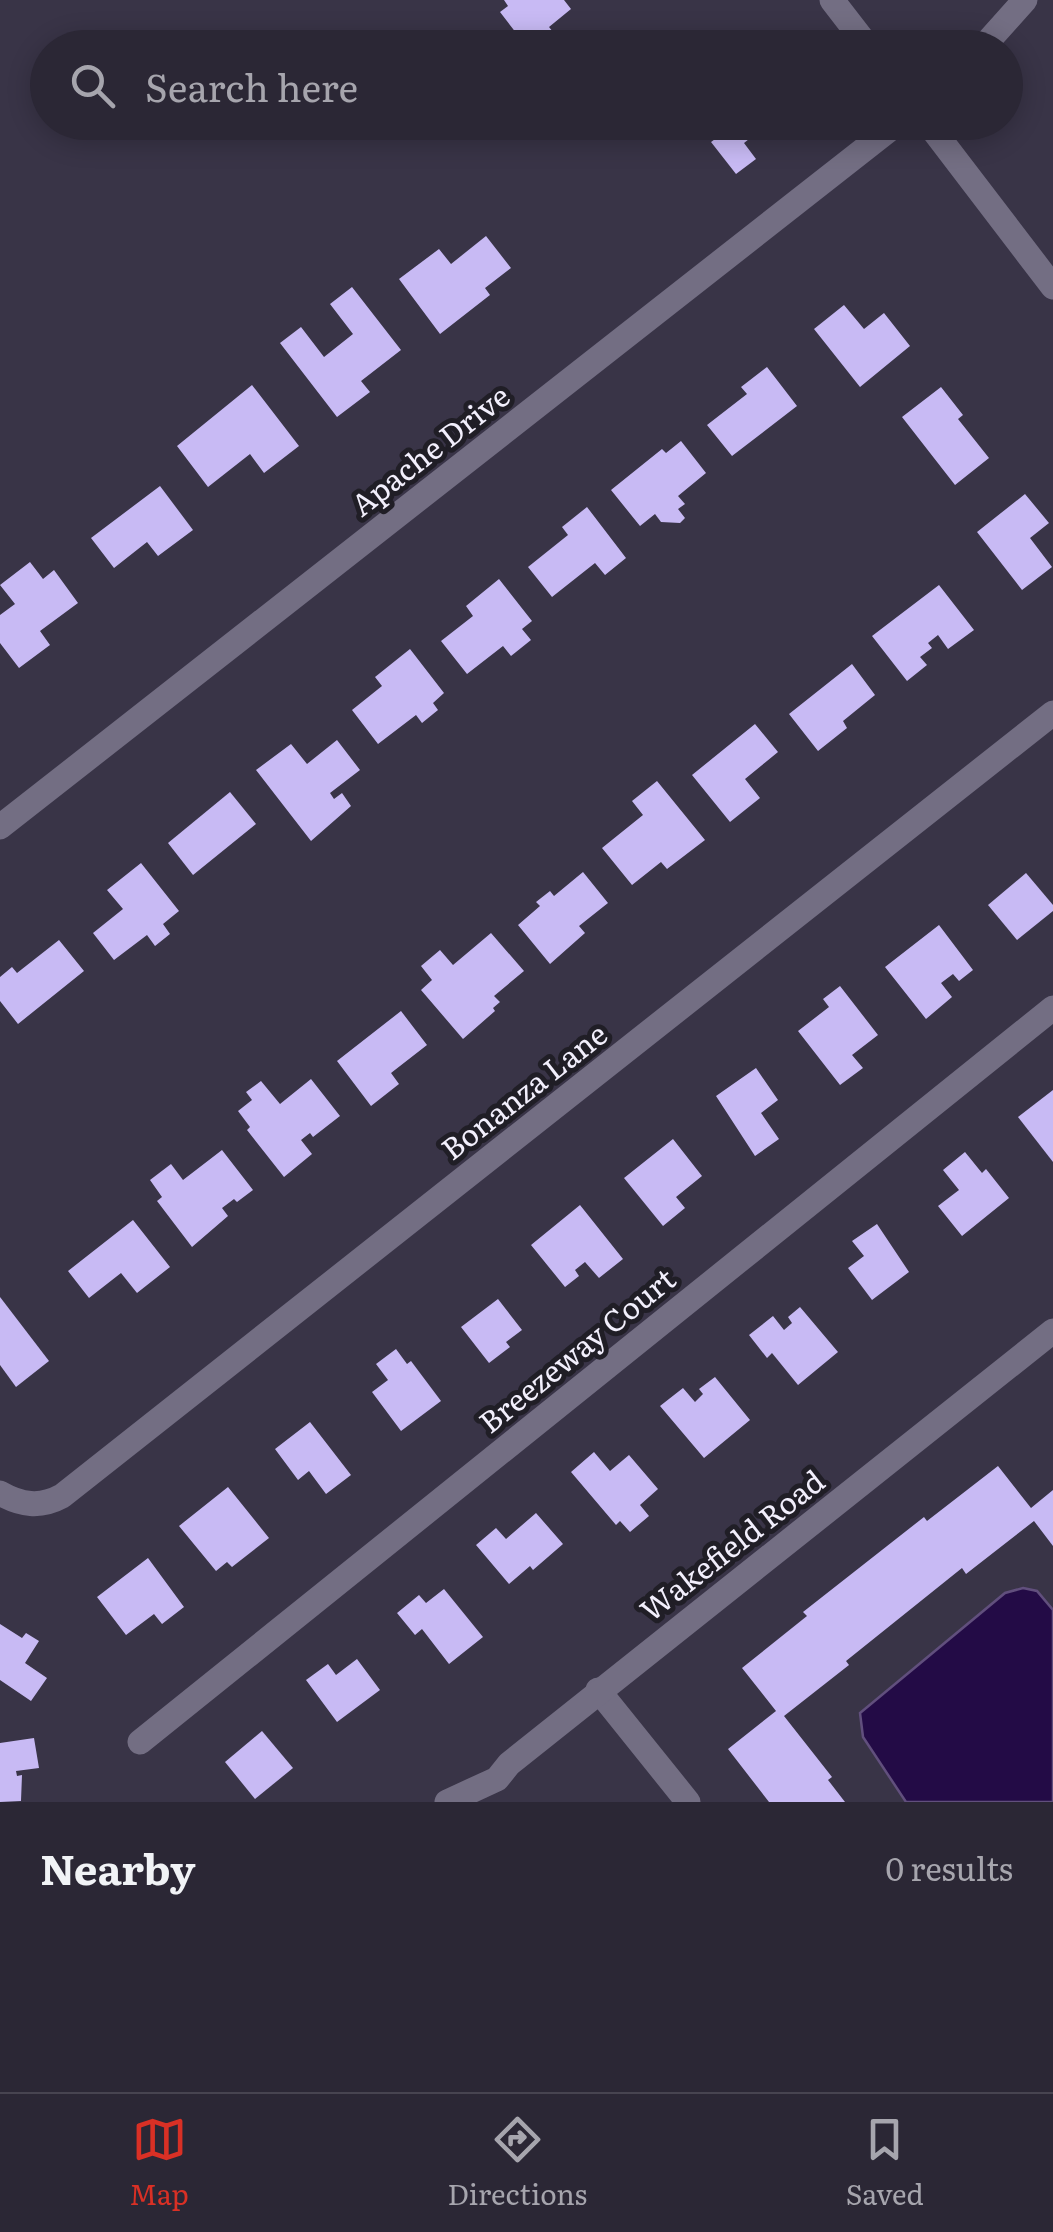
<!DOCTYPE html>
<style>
body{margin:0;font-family:Literata,serif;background:#373341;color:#f1f3f6}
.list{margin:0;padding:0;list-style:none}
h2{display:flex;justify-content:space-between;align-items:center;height:130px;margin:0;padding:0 40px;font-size:42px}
h2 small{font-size:32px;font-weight:400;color:#a6a5ad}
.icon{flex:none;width:55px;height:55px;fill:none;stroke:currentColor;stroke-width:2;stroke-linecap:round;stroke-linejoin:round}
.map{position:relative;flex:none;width:1053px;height:1802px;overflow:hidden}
.search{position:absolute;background:#2b2735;box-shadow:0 5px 25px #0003;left:30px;right:30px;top:30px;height:110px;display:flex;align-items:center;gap:25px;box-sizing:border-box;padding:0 35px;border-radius:55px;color:#a6a5ad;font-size:38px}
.sheet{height:290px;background:#2b2735}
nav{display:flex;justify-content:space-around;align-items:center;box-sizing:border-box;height:140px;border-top:2px solid #474450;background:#2b2735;font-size:28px;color:#a6a5ad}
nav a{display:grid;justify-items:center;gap:5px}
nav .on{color:#d93025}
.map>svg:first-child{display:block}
.water{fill:#230b46;stroke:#614f7d;stroke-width:2.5}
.building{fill:#c8baf4}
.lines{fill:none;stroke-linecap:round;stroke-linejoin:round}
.street{stroke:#736e83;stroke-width:25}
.secondary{stroke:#736e83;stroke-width:25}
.labels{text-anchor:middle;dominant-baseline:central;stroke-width:10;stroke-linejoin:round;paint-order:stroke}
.street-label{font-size:30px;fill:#f2effc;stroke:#201e26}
</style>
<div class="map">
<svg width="1053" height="1802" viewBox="0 0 1053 1802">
<rect width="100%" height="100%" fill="#393447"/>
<path class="water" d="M1023,1588L1037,1591L1053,1610V1802H906L863,1737L860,1713L1005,1593Z"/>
<g class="building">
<path d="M504,0H564L571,9L549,27L566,48H522L517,41L520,38L500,12L508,6Z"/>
<path d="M706,122H759L763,128L744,143L756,159L736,174L711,142L718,137Z"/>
<path d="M486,236L511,268L485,288L490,295L440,334L399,279L439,249L451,264Z"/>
<path d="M352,287L401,350L361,381L370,392L337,417L280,343L301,327L324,357L353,334L330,304Z"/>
<path d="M844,305L864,329L884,313L910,346L860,387L814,329Z"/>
<path d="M767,367L797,406L732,456L707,425L747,394L741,387Z"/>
<path d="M252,385L299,446L264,473L250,454L208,487L177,446Z"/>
<path d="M941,387L963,415L958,419L989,458L955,485L902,417Z"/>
<path d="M681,441L706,473L678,496L685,504L678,509L685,518L680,523L661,522L655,514L640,526L611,490L662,449L666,453Z"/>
<path d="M160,486L193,530L158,556L147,542L114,568L91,538Z"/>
<path d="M1025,494L1049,523L1030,538L1052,567L1022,590L977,532Z"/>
<path d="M587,507L626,558L605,575L595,563L552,597L528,567L568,535L562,527Z"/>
<path d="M30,562L43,579L54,570L78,603L40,631L50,645L19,668L0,643V615L15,604L0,585Z"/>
<path d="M499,579L532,621L522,629L531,640L511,656L503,646L467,674L441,641L473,616L466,606Z"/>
<path d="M939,585L974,630L948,649L938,635L928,643L932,648L920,657L927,665L907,681L872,636Z"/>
<path d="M410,649L444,693L433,703L438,710L422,723L416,715L378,744L352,710L382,686L375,677Z"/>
<path d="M852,664L875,695L843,721L847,728L818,751L789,714Z"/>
<path d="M755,724L778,752L745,779L760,798L730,822L692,775Z"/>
<path d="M337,740L360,770L330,793L334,799L342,793L351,806L311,841L256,770L291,744L307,764Z"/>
<path d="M657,781L705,840L667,869L661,862L632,885L602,848L643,815L632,801Z"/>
<path d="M230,792L256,824L193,875L168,843Z"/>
<path d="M141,863L179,911L163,924L170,934L155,946L147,935L114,960L93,933L123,909L107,890Z"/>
<path d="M583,872L608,903L579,926L585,933L550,964L518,925L540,906L536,902L550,891L554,896Z"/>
<path d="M1026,873L1053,905V911L1017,940L988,905Z"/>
<path d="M939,925L973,970L959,981L953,974L941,983L952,997L926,1019L885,967Z"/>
<path d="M491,933L524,971L494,996L500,1002L493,1008L495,1011L463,1039L421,990L432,980L421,966L440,950L453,965Z"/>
<path d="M59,940L84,971L18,1024L0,1001V977L12,967L17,973Z"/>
<path d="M840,986L878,1035L852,1055L863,1068L840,1085L798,1031L829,1007L823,999Z"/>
<path d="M401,1011L427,1045L391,1073L399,1084L371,1106L337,1061Z"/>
<path d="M756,1068L778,1100L761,1113L779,1139L755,1156L716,1096Z"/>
<path d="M311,1079L340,1116L313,1137L310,1133L301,1140L312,1154L284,1177L247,1130L250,1127L238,1111L252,1100L246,1092L261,1081L280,1104Z"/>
<path d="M1053,1090V1162L1018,1117Z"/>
<path d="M673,1139L702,1176L676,1197L685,1208L663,1226L624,1178Z"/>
<path d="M222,1150L253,1190L237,1202L234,1199L222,1208L228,1216L192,1247L157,1201L162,1197L150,1180L171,1164L183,1180Z"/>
<path d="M965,1152L982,1173L986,1169L1009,1198L962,1236L938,1206L959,1190L943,1170Z"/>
<path d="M580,1205L623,1259L599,1278L585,1262L575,1270L579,1276L565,1287L531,1245Z"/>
<path d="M133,1220L170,1267L137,1293L121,1273L89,1298L68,1271Z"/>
<path d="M877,1224L909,1272L872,1300L848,1268L864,1256L852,1241Z"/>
<path d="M0,1297L49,1361L16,1387L0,1365Z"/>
<path d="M498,1299L522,1330L506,1342L510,1347L489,1363L461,1327Z"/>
<path d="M800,1307L838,1352L798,1385L772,1353L767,1358L749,1335L773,1316L784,1330L792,1323L788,1317Z"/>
<path d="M396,1349L407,1364L411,1361L441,1401L401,1431L372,1392L388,1380L376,1364Z"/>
<path d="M715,1377L750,1420L704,1458L660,1406L683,1388L695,1402L703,1394L699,1389Z"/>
<path d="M310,1422L351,1475L326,1494L309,1471L298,1480L275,1449Z"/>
<path d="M594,1452L610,1471L629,1455L658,1489L640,1505L649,1516L630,1532L620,1521L616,1525L571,1472Z"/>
<path d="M998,1466L1031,1508L1053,1490V1546L1034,1521L966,1574L962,1568L846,1661L849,1665L784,1716L832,1777L828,1780L845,1802H769L728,1749L776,1711L742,1668L807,1616L803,1612L924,1517L927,1521Z"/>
<path d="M228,1487L269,1538L232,1567L227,1562L216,1571L179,1526Z"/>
<path d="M536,1513L563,1544L533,1570L530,1566L509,1584L476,1545L496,1528L506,1539Z"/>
<path d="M148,1558L184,1607L162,1624L154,1614L126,1635L97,1597Z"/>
<path d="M444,1589L483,1637L449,1664L422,1629L415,1635L397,1613L419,1595L426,1603Z"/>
<path d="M0,1624L22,1638L26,1633L39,1641L25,1663L47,1678L31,1701L0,1680Z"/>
<path d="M357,1659L380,1690L337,1722L306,1680L328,1664L336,1675Z"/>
<path d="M262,1731L293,1768L255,1799L225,1762Z"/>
<path d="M34,1738L39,1768L16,1771L17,1776L22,1775L21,1801L0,1802V1743Z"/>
</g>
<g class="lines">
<g class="street">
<path d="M982,48L1025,0"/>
<path d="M0,827L899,122"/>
<path d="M0,1493C21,1505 40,1508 62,1496L1053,713"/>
<path d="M598,1690L688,1802"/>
<path d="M140,1742L1053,1008"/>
<path d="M447,1802L497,1779L509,1764L1053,1331"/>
</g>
<g class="secondary">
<path d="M832,0L869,48"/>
<path d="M927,122L1053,287"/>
</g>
</g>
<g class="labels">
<g class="street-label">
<text transform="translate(429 449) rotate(-38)">Apache Drive</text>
<text transform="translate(523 1090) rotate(-38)">Bonanza Lane</text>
<text transform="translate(576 1349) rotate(-39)">Breezeway Court</text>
<text transform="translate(731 1544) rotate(-38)">Wakefield Road</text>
</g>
</g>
</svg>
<div class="search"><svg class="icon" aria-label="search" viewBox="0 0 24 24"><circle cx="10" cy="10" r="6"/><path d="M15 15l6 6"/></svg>Search here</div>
</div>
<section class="sheet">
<h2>Nearby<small>0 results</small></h2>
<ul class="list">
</ul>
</section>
<nav>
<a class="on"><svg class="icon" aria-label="map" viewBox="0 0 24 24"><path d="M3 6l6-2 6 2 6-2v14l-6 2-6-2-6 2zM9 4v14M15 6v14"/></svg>Map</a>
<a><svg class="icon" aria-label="directions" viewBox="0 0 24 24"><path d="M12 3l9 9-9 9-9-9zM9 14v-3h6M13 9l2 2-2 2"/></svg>Directions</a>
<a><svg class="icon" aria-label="saved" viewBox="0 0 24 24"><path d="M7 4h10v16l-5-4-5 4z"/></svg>Saved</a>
</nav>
